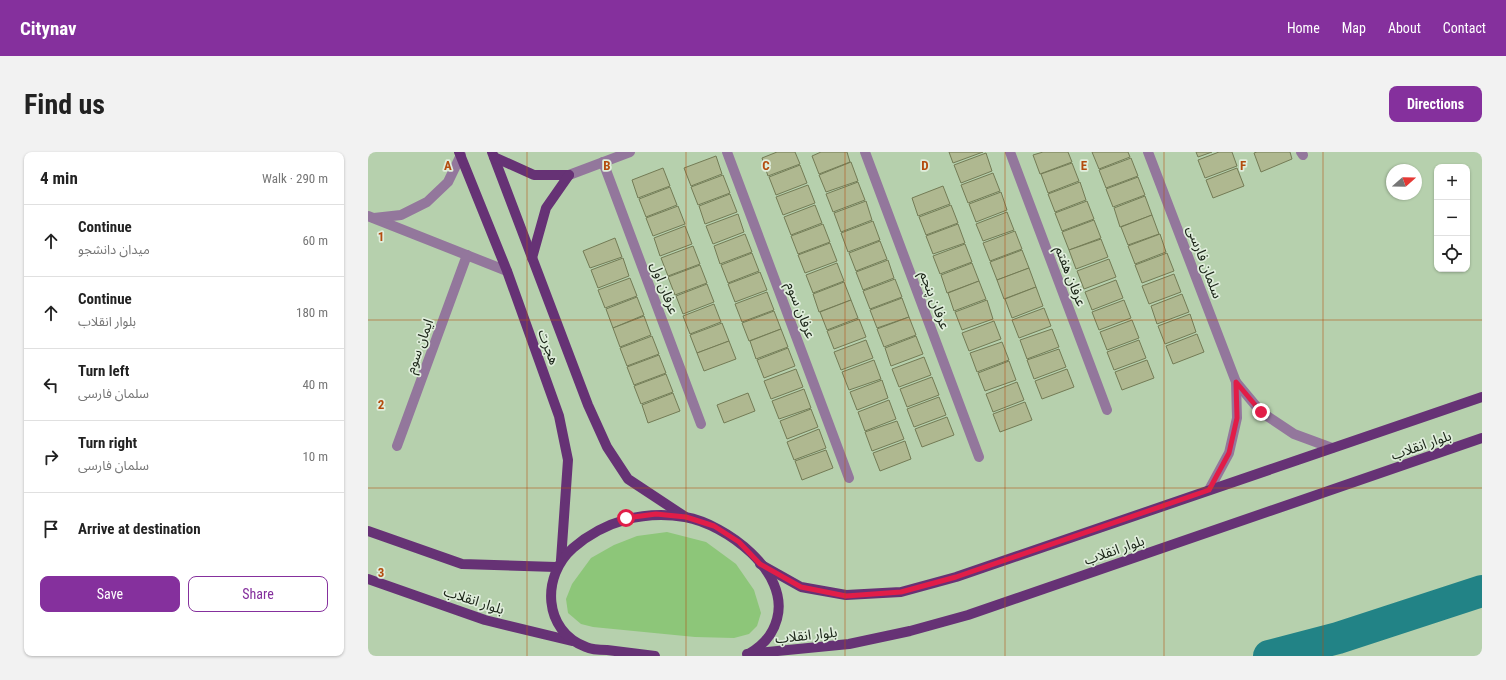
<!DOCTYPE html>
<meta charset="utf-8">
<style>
body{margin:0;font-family:"Roboto Condensed","Noto Sans Arabic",sans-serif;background:#f2f2f2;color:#222}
.controls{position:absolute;right:12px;top:12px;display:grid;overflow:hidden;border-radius:8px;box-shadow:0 1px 3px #0004}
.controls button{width:36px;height:36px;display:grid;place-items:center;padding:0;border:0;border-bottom:1px solid #e0e0e0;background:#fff;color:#222;font:20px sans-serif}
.compass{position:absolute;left:1018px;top:12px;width:36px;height:36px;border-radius:50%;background:#fff;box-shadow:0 1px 3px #0004;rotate:70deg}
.stop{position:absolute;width:12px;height:12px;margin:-9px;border:3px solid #e11d48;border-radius:50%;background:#fff}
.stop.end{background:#e11d48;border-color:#fff;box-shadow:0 1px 4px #0008}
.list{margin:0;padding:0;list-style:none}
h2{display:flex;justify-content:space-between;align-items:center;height:52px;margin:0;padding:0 16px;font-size:17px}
h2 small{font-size:13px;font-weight:400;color:#767676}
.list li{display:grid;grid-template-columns:26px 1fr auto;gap:12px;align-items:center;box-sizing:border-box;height:72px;padding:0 16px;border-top:1px solid #e0e0e0}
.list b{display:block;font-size:15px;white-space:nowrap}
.list p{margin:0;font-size:13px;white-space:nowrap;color:#767676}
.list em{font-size:13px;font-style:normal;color:#767676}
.actions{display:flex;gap:8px;padding:12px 16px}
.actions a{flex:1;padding:9px 0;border:1px solid #85309d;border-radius:8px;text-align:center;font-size:14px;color:#85309d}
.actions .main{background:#85309d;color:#fff}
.icon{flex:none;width:22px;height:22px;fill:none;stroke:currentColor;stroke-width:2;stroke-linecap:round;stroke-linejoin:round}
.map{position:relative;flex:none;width:1114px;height:504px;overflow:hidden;border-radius:8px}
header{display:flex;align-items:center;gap:24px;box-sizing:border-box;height:56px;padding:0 20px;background:#85309d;color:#fff}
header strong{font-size:19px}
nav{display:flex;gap:22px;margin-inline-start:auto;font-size:14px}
.intro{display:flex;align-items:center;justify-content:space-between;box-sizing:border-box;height:96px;padding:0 24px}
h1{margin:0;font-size:28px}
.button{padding:10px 18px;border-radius:8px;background:#85309d;color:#fff;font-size:14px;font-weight:700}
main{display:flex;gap:24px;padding:0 24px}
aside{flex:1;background:#fff;border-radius:8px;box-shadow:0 1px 3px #0004}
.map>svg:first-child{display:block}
.green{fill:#8dc679}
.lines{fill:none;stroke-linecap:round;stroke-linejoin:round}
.river{stroke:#228386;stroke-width:32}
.building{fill:#afb890;stroke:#737b55}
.minor{stroke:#93779c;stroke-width:10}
.major{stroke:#663275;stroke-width:10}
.route{stroke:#e11d48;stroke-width:5}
.grid{fill:none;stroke:#b44c0e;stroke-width:1;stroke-opacity:0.55}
.labels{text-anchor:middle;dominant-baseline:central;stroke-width:3.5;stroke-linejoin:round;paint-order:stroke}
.street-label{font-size:14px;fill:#192316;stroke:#dfeddb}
.grid-label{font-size:13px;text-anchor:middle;font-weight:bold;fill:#b44c0e;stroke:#dfeddb;stroke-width:3.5;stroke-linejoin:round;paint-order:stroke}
</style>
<header>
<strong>Citynav</strong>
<nav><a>Home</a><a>Map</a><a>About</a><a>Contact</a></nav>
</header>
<div class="intro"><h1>Find us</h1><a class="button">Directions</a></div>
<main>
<aside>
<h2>4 min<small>Walk · 290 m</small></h2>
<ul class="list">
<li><svg class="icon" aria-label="ahead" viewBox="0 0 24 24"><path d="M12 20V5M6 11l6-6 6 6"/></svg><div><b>Continue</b><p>میدان دانشجو</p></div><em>60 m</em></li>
<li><svg class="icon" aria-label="ahead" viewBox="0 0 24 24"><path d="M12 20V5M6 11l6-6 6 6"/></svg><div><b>Continue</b><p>بلوار انقلاب</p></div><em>180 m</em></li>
<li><svg class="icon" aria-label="left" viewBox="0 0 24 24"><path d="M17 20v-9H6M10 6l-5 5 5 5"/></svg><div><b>Turn left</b><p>سلمان فارسی</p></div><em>40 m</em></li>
<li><svg class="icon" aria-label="right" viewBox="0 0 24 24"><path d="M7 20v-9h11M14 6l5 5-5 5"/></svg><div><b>Turn right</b><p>سلمان فارسی</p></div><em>10 m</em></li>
<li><svg class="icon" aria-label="arrive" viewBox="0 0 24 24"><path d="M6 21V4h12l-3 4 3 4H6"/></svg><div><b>Arrive at destination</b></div></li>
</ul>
<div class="actions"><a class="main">Save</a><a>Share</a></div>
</aside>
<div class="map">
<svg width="1114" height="504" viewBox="0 0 1114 504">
<rect width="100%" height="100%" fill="#b6d0ad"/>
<path class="green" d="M299,380L338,390L368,412L386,438L393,461L389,474L381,482L366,486L327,485L225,475L213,472L200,461L198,447L204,432L223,406L246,393L269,384Z"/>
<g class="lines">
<path class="river" d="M901,504L970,486L1114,439"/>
</g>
<g class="building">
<path d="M409,0H427L432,12L400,24L394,6Z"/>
<path d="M453,0H479L482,10L451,22L444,4Z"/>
<path d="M581,0H615L585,11Z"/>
<path d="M675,0H700L704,10L672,22L665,3Z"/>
<path d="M724,0H760L762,5L731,17Z"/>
<path d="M828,0H844L830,5Z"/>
<path d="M851,0H864L869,14L837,26L830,8Z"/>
<path d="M889,0H922L924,7L893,20L886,1Z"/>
<path d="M618,1L624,19L593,31L586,13Z"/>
<path d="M348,4L354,22L323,34L316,16Z"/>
<path d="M763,6L770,24L738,36L731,18Z"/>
<path d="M483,10L490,29L458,40L451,23Z"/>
<path d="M704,11L711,29L680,41L673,22Z"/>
<path d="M432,13L439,31L408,43L401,25Z"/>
<path d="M295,16L302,34L270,46L264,28Z"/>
<path d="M869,16L876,34L845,46L838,28Z"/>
<path d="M625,21L632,39L600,51L593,33Z"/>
<path d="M355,23L362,41L330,53L323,35Z"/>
<path d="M770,25L777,43L745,55L738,37Z"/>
<path d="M490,30L497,48L465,60L458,42Z"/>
<path d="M712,30L718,48L687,60L680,42Z"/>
<path d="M440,33L447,51L415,63L408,45Z"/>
<path d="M575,34L582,52L550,64L544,46Z"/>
<path d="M302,35L309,53L278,65L271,47Z"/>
<path d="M633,40L639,58L608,70L601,52Z"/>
<path d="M362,42L369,60L337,72L331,54Z"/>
<path d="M777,44L784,63L752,75L746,56Z"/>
<path d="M498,49L504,68L473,80L466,61Z"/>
<path d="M719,49L726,67L694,79L687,61Z"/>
<path d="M447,53L454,71L423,83L416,65Z"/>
<path d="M583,53L590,71L558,83L551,65Z"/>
<path d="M310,54L317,72L285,84L278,66Z"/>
<path d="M639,60L646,78L615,89L608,72Z"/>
<path d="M370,62L376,80L345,92L338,74Z"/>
<path d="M784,63L791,82L760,93L753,75Z"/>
<path d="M726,68L733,86L701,98L694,80Z"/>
<path d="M505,69L512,88L480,100L473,81Z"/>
<path d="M455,72L462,90L430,102L423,84Z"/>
<path d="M590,72L597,91L565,102L558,84Z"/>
<path d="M317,74L324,92L292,104L286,86Z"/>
<path d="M647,79L654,97L622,109L615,91Z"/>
<path d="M377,82L384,100L352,112L346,94Z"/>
<path d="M792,82L798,100L767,112L760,94Z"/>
<path d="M247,86L254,105L222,116L215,99Z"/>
<path d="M733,87L740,105L708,117L701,98Z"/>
<path d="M512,89L519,107L488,119L481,101Z"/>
<path d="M462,91L469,109L437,121L430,103Z"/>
<path d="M597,92L604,110L572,122L565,104Z"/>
<path d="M325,94L332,112L300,124L293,106Z"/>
<path d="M654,98L661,116L629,128L622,110Z"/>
<path d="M384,101L391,119L360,131L353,113Z"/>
<path d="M799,101L806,119L774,131L767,113Z"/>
<path d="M255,106L261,124L230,136L223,118Z"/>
<path d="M741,107L748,125L716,137L709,119Z"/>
<path d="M520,108L526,126L495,138L488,120Z"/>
<path d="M469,111L476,129L445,141L438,123Z"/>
<path d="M604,111L611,129L579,141L573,123Z"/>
<path d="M332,113L339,131L307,143L300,125Z"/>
<path d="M661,116L668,135L636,147L629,128Z"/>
<path d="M392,120L399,138L367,150L360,132Z"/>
<path d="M806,122L813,140L781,152L774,134Z"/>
<path d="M262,126L269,144L237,156L230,138Z"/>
<path d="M527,127L534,145L502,157L495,139Z"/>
<path d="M748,128L755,146L724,158L717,140Z"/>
<path d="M611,129L618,147L586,159L580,141Z"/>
<path d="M476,130L483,148L451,160L445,142Z"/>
<path d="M339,132L346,150L315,162L308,144Z"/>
<path d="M668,135L675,154L644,166L637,147Z"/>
<path d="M399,140L406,158L374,170L367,152Z"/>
<path d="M814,142L821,160L789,172L783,154Z"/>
<path d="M269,145L276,163L245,176L238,157Z"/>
<path d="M534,146L541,165L509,176L502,158Z"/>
<path d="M483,148L490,166L459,178L452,160Z"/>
<path d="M619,148L625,167L594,178L587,160Z"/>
<path d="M756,148L763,166L731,178L724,160Z"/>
<path d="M346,152L353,170L322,182L315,164Z"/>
<path d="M676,156L683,174L651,186L644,168Z"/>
<path d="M406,159L413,177L381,189L374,171Z"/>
<path d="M822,162L828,180L797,192L790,174Z"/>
<path d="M276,164L283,183L252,195L245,176Z"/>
<path d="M541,165L548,183L516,195L509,177Z"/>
<path d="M491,167L498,185L466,197L459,179Z"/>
<path d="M764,168L771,186L739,198L732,180Z"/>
<path d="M626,169L633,187L601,199L594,181Z"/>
<path d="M354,171L361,189L329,201L322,183Z"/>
<path d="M413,177L420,195L388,207L382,189Z"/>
<path d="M684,177L691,195L659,207L652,188Z"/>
<path d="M829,182L836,200L805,212L798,194Z"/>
<path d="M284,184L291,202L259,214L252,196Z"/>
<path d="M548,184L555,202L523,214L517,196Z"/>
<path d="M498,188L505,206L473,218L466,200Z"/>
<path d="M771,188L778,206L746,218L739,200Z"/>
<path d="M361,189L368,207L336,219L329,201Z"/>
<path d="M634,190L641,208L609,220L602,201Z"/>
<path d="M420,196L427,214L396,226L389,208Z"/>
<path d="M691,197L698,215L666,227L659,208Z"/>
<path d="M291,203L298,221L266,233L259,215Z"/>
<path d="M556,205L563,223L531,235L524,217Z"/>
<path d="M506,208L513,227L481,238L474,220Z"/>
<path d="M779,208L786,226L754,238L747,220Z"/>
<path d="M641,209L648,228L617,239L610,221Z"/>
<path d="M428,217L435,235L403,247L396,229Z"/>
<path d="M699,217L706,235L674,247L667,229Z"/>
<path d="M298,222L305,240L273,252L266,234Z"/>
<path d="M564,225L571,243L539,255L532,237Z"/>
<path d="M514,228L520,246L489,258L482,240Z"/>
<path d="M649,230L656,248L625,260L618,242Z"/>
<path d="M436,237L443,256L411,267L404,249Z"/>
<path d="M305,241L312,259L280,271L274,253Z"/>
<path d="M380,241L387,259L356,271L349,253Z"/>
<path d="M571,245L578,263L546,275L539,257Z"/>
<path d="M521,248L528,267L497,279L490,260Z"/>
<path d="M657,250L664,268L632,280L625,262Z"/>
<path d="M443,257L450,275L419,287L412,269Z"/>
<path d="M579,265L586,283L554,295L547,277Z"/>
<path d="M529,269L536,287L504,299L497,280Z"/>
<path d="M451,277L458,296L426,308L419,290Z"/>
<path d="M537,289L543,307L512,319L505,301Z"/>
<path d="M458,298L465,316L434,328L427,309Z"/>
</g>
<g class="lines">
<g class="minor">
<path d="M359,0L481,326"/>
<path d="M497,0L611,305"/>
<path d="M642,0L739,258"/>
<path d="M780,0L868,230L893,260L926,282L964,296"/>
<path d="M933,0L935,3"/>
<path d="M235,10L333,272"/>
<path d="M201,23L262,0"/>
<path d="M0,64L139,119"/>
<path d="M6,66L33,63L59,50L80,30L93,3"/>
<path d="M29,294L99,103"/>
<path d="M841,338L861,301L869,266L868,230"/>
</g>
<g class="major">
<path d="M91,0L139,119L191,264L200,308L193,408"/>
<path d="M124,0L220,253L239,295L260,327L316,364"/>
<path d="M126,5L166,23H201"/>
<path d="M164,106L178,56L201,23"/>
<path d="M0,379L94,412L188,415"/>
<path d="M392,412L433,435L478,443L533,440L588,425L1114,245"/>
<path d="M0,427L117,468L204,489"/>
<path d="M379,502L481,492L542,479L600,463L1114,286"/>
<path d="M287,504C271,502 255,500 239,498C232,498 224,498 218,495C175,479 173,424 205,396C236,369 276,358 317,365C358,372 422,420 409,467C405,482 396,493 382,501"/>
</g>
</g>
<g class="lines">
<path class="route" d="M258,366L288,362L318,365L346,374L371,390L392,412L433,435L478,444L533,440L588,425L841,338L861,301L869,266L868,230L893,260"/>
</g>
<path class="grid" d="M159,0V504M318,0V504M477,0V504M637,0V504M796,0V504M955,0V504M0,168H1114M0,336H1114"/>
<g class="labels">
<g class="street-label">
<text transform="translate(837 110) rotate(69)">سلمان فارسی</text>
<text transform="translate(703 124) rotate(69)">عرفان هفتم</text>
<text transform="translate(297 136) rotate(69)">عرفان اول</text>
<text transform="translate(567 148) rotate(69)">عرفان پنجم</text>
<text transform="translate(433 158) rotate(69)">عرفان سوم</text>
<text transform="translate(51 194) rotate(-70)">ایمان سوم</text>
<text transform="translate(181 195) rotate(70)">هجرت</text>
<text transform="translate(1053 293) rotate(-19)">بلوار انقلاب</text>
<text transform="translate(746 398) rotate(-19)">بلوار انقلاب</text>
<text transform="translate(106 448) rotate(18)">بلوار انقلاب</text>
<text transform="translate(438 483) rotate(-6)">بلوار انقلاب</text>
</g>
</g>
<g class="grid-label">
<text x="80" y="18">A</text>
<text x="239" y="18">B</text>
<text x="398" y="18">C</text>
<text x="557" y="18">D</text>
<text x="716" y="18">E</text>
<text x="875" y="18">F</text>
<text x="13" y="89">1</text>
<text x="13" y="257">2</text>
<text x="13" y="425">3</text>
</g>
</svg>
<div class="controls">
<button>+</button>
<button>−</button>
<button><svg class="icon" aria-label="locate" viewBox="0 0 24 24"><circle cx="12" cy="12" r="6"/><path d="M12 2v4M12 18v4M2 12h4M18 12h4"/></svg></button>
</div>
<svg class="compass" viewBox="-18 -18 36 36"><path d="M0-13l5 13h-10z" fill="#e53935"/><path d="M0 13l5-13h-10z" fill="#767676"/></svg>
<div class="stop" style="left:258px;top:366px"></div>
<div class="stop end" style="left:893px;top:260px"></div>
</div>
</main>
